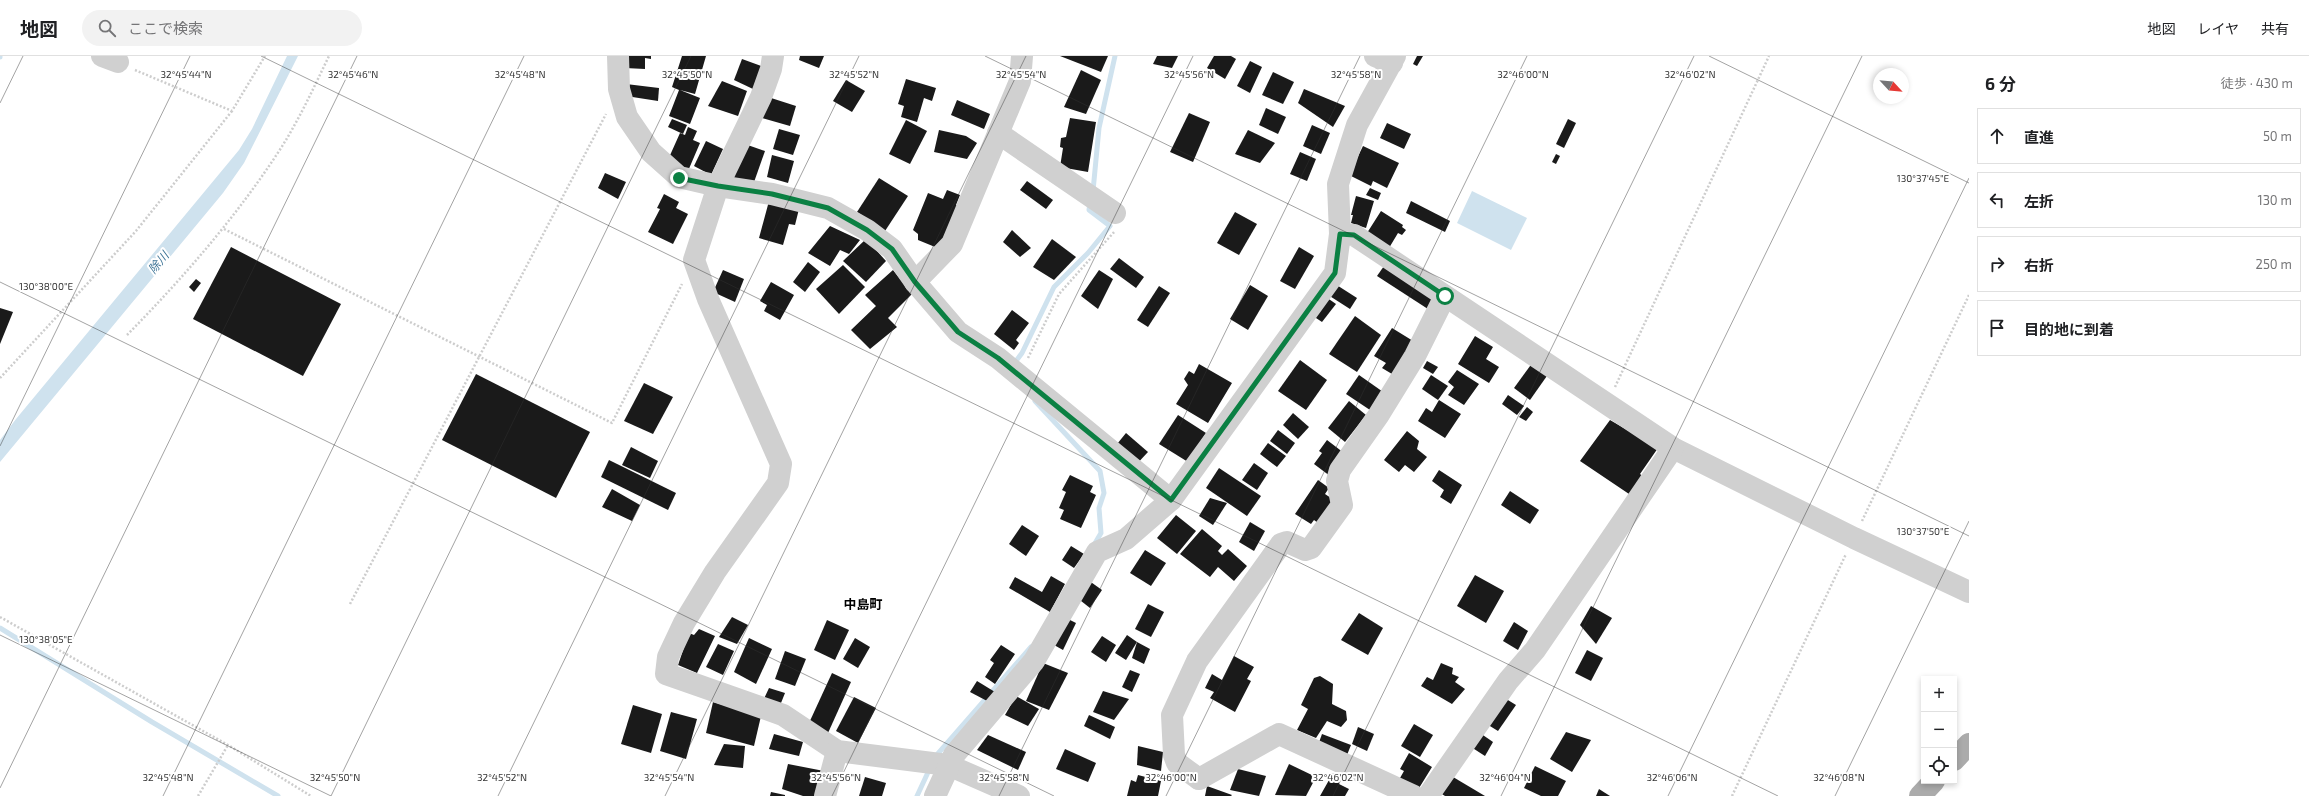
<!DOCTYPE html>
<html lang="ja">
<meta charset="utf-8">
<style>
body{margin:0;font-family:"Exo 2","Noto Sans JP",sans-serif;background:#f2f2f2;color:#202124}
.controls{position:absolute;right:12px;bottom:12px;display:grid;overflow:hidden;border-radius:0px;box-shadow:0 2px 6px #0003}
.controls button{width:36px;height:36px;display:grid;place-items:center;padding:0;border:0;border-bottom:1px solid #e0e0e0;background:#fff;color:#202124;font:20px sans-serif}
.compass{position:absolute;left:1873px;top:12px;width:36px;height:36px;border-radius:50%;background:#fff;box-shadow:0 2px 6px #0003;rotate:116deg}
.stop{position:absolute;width:12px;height:12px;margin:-9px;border:3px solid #0b8043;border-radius:50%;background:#fff}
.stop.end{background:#0b8043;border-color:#fff;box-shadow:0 1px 4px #0008}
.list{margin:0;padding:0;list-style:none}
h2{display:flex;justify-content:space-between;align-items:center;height:52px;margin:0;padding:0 16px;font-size:17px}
h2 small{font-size:13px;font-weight:400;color:#757577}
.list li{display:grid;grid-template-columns:26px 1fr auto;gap:12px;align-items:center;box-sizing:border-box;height:56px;margin:0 8px 8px;padding:0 8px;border:1px solid #e0e0e0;border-radius:0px}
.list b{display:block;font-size:15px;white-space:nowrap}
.list em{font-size:13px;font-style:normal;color:#757577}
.icon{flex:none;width:22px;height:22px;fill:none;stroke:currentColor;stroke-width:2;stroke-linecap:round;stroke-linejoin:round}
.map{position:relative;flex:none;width:1969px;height:740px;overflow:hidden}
header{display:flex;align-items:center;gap:24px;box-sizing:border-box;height:56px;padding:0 20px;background:#fff;border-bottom:1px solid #e0e0e0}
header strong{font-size:19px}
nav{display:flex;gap:22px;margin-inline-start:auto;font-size:14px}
.search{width:280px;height:36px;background:#f2f2f2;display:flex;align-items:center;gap:10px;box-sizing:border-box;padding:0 14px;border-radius:22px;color:#757577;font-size:15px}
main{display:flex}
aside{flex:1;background:#fff}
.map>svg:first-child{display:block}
.water{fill:#cfe2ee}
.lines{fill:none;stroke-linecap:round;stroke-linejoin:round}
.stream{stroke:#cfe2ee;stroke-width:5}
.building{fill:#1a1a1a}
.path{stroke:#cdcdcd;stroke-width:2.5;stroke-dasharray:2 2;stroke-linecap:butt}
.minor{stroke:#d0d0d0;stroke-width:22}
.major{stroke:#ababab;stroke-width:22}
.route{stroke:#0b8043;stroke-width:5}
.ticks{fill:none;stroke:#333;stroke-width:1;stroke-opacity:0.45}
.labels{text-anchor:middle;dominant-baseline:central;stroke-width:4;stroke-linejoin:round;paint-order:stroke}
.water-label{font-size:12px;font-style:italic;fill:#3f7597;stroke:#fff}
.quarter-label{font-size:13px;font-weight:bold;fill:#000;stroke:#fff}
.ticks-label{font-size:10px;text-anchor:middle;fill:#333;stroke:#fff;stroke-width:4;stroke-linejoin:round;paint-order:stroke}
</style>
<header>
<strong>地図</strong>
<div class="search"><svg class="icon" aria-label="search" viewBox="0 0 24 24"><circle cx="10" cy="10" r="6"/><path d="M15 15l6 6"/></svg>ここで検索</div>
<nav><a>地図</a><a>レイヤ</a><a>共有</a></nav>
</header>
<main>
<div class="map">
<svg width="1969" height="740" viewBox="0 0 1969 740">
<rect width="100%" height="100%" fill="#fff"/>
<g class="water">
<path d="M287,0H298L244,107L223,137L0,406V384L16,363L239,94L252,73Z"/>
<path d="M1472,135L1527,162L1511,194L1457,167Z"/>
</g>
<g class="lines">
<g class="stream">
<path d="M0,1V0"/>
<path d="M1093,135L1099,72L1115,0"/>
<path d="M1013,309L1022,297L1054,231L1088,197L1110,170L1089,154L1090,146"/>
<path d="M1035,345L1100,415L1104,437L1099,452L1101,477L1094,489"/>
<path d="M0,572L152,666L278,740"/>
<path d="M935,701L1031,591"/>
<path d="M917,740L930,712"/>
</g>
</g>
<g class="building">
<path d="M626,0H651V3L645,2V13L625,12Z"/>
<path d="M682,0H706L695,38L680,34L700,42L690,68L669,60L679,34L672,31Z"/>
<path d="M800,0H824L819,12L799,4Z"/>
<path d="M1060,0H1108L1101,16Z"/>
<path d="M1157,0H1178L1172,12L1153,8Z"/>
<path d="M1214,0H1231L1236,3L1225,23L1207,12Z"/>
<path d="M1417,0H1423L1417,10L1413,8Z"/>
<path d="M742,3L764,11L753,33L734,24Z"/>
<path d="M1250,5L1262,11L1250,37L1237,30Z"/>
<path d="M1081,14L1101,24L1086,58L1064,51Z"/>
<path d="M1273,16L1294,26L1283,48L1262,39Z"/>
<path d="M906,23L936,32L932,45L924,42L917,66L901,61L904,50L898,48Z"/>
<path d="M846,24L865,35L852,56L833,45Z"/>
<path d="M722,25L747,35L738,60L708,50Z"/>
<path d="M626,28L659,32L658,45L626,40Z"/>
<path d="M1304,33L1345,50L1333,71L1298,47Z"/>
<path d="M768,41L796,50L790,70L762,62Z"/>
<path d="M957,44L990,58L984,73L951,59Z"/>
<path d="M1266,52L1286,61L1278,78L1259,69Z"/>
<path d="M1189,57L1210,66L1193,106L1170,96Z"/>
<path d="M1070,62L1096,66L1088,116L1060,111L1063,92L1060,91L1061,82L1066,81Z"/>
<path d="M672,63L687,69L683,78L668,71Z"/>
<path d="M1568,63L1576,67L1564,92L1556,88Z"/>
<path d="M906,64L927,75L910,108L889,98Z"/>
<path d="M1387,67L1411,78L1404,93L1380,82Z"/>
<path d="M1312,69L1330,77L1321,98L1303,90Z"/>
<path d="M688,71L697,75L693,84L700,87L688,115L667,106L680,77L685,79Z"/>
<path d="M779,73L800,79L793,99L773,93Z"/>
<path d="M939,74L966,80L977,87L967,103L934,96Z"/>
<path d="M1248,74L1275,87L1260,107L1235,98Z"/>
<path d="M706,85L723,93L711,119L694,110Z"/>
<path d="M742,87L765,95L753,129L730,121Z"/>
<path d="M1363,90L1399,107L1387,132L1373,125L1371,130L1349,119Z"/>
<path d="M1300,96L1316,103L1307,125L1290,118Z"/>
<path d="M1556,98L1560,100L1556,108L1552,106Z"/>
<path d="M772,99L794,105L788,127L767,121Z"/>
<path d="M605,117L626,126L618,143L598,132Z"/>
<path d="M879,122L908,140L885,175L857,156Z"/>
<path d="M1027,125L1053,144L1046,153L1020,134Z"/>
<path d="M1370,132L1381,137L1378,144L1366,139Z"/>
<path d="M947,134L960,139L956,149L958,150L940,193L918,184V178L913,174L928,137L943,143Z"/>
<path d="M664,138L679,146L676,152L688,158L673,188L648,176L660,153L657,152Z"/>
<path d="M1356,140L1374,145L1366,172L1351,167L1353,159H1351Z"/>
<path d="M769,145L799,153L795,169L789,168L783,189L759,182Z"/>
<path d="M1411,145L1450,165L1445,176L1406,157Z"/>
<path d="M1381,155L1403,169L1402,171L1406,174L1402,179L1398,177L1389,192L1367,177Z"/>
<path d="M1235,156L1257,168L1239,199L1217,187Z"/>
<path d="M830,170L860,184L849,198L840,194L830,210L808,197Z"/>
<path d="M1012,174L1031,192L1020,201L1003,186Z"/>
<path d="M866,183L886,205L866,226L843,205Z"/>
<path d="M1052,183L1076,201L1054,224L1033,211Z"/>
<path d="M231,191L341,248L303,320L193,263Z"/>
<path d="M1299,191L1314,200L1295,233L1280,225Z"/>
<path d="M1119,202L1144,221L1136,232L1110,213Z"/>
<path d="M808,206L820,216L805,236L793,226Z"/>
<path d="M843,209L865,231L839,258L816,233Z"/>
<path d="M1384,210L1437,245L1431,255L1377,220Z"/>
<path d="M723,214L744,223L735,246L713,236Z"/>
<path d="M893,214L912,238L888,262L897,271L870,293L851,274L876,250L865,239Z"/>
<path d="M1099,214L1113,223L1098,253L1081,240Z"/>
<path d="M196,223L201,227L194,236L189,231Z"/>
<path d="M771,226L794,239L780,264L764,255L767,249L760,245Z"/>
<path d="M1332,226L1357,242L1350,253L1325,237Z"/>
<path d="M1250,229L1268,240L1248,274L1230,263Z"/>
<path d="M1159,230L1170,237L1148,271L1137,264Z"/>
<path d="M1323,239L1336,248L1322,266L1310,258Z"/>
<path d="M0,252L13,256L0,288Z"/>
<path d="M1012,254L1029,267L1016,284L1019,287L1014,294L994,278Z"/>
<path d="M1355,260L1381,279L1357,316L1329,298Z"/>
<path d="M1392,272L1418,288L1397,321L1382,312L1386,307L1374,300Z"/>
<path d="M1475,280L1493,291L1486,303L1499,311L1489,327L1458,308Z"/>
<path d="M1300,304L1327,324L1306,354L1278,335Z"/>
<path d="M1427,305L1438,311L1433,318L1423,312Z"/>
<path d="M1533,306L1549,317L1530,344L1514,332Z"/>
<path d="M1199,308L1232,327L1208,367L1176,348L1188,329L1184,323L1189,315L1194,318Z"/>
<path d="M1457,314L1479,328L1464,349L1448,339L1454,331L1448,326Z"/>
<path d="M476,318L590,376L556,442L442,384Z"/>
<path d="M1359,319L1386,338L1373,356L1346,338Z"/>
<path d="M1431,319L1448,330L1438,344L1422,333Z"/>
<path d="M644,327L673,341L653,378L624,365Z"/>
<path d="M1508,339L1524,350L1517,359L1502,348Z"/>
<path d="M1439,344L1461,358L1445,382L1418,365L1426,352L1432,356Z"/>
<path d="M1349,345L1366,359L1345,386L1328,372Z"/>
<path d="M1527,351L1533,356L1526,365L1519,361Z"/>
<path d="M1293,357L1309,371L1298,383L1283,369Z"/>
<path d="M1178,359L1206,377L1188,406L1159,388Z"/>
<path d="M1610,364L1658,392L1640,418L1645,422L1632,440L1580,405Z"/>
<path d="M1278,374L1295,387L1287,398L1270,385Z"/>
<path d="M1407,375L1419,385L1417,393L1427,401L1414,416L1405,409L1399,416L1384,404Z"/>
<path d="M1126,377L1148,396L1134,411L1113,393Z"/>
<path d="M1327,384L1344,397L1330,420L1314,408L1322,397L1319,395Z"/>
<path d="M1268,387L1286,400L1277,411L1260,398Z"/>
<path d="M631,391L658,405L650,422L622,409Z"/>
<path d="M609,404L676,437L668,454L601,421Z"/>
<path d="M1254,407L1268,417L1257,434L1242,424Z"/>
<path d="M1219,412L1261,440L1247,460L1206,432Z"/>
<path d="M1439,414L1462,429L1451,448L1440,441L1444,434L1432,425Z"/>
<path d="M1070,419L1093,430L1090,436L1096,439L1081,472L1060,463L1064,454L1059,452L1066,436L1062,434Z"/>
<path d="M1318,424L1329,432L1325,438L1334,444L1318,467L1314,464L1311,468L1295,458Z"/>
<path d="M612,433L640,449L632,465L602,451Z"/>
<path d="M1510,435L1539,454L1530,468L1501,449Z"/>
<path d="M1210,442L1227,447L1213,469L1199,460Z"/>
<path d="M1176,459L1196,475L1177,498L1157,482Z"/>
<path d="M1250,466L1265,475L1254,495L1239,486Z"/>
<path d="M1022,469L1039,480L1026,500L1009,488Z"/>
<path d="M1202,473L1222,490L1218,495L1222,499L1228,493L1247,510L1234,525L1218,511L1210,521L1180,498Z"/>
<path d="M1071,490L1084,498L1074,512L1062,504Z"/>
<path d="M1145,494L1166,507L1151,530L1130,517Z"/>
<path d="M1475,519L1504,535L1486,567L1457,550Z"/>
<path d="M1051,520L1065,528L1050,556L1009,532L1015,521L1042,536Z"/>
<path d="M1088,524L1102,534L1090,552L1076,541Z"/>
<path d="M1148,548L1164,556L1151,581L1135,573Z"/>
<path d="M1591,550L1612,562L1596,588L1580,569Z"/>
<path d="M1359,557L1383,572L1368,599L1341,584Z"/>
<path d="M732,561L748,569L737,588L719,581Z"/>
<path d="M1068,563L1076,567L1063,594L1054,589Z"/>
<path d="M827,564L849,574L835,604L814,594Z"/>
<path d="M1514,566L1528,575L1518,594L1503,585Z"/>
<path d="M699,573L715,580L697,617L678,609L689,577L694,579Z"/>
<path d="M1127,579L1137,586L1126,604L1115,597Z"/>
<path d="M1102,580L1116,589L1106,606L1091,596Z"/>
<path d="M749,582L772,593L756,628L734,616Z"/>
<path d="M855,582L870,591L858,612L843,603Z"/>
<path d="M1137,586L1150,593L1144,608L1132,602Z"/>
<path d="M718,588L734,595L723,619L706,611Z"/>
<path d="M1001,589L1015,598L995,628L985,621L994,607L990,604Z"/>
<path d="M1587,594L1603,602L1591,625L1575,617Z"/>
<path d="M785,595L806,603L795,630L775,623Z"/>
<path d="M1234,600L1254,611L1247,623L1251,625L1235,656L1210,642L1214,636L1205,632L1212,618L1222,624Z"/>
<path d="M1043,607L1068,617L1049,654L1026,645Z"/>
<path d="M1441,607L1453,612L1452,618L1459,621L1455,626L1465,633L1452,648L1421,630L1427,621L1433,624Z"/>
<path d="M1130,614L1140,618L1132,636L1122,631Z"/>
<path d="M832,617L851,626L828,677L809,667Z"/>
<path d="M1320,620L1333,628L1332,648L1346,655L1347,664L1341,671L1327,665L1316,682L1297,674L1308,653L1301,649L1314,622Z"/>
<path d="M977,625L995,636L989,646L970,636Z"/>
<path d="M769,632L785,637L779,652L762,647Z"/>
<path d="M1103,635L1129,643L1114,664L1093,656Z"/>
<path d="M1016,640L1039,653L1028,670L1005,659Z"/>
<path d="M854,641L876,652L858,687L836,675Z"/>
<path d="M1503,641L1516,649L1498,675L1485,667Z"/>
<path d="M713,646L761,660L754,690L706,677Z"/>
<path d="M633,649L662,658L651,697L621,688Z"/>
<path d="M671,656L697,663L686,703L660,695Z"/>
<path d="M1089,659L1115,671L1110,683L1084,670Z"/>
<path d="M1414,668L1433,679L1420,701L1401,690Z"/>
<path d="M1358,671L1374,678L1367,695L1352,688Z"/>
<path d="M1566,676L1591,684L1572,716L1550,703Z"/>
<path d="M1480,677L1493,686L1485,700L1471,691Z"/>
<path d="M774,678L803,686L799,700L769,693Z"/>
<path d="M1322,678L1351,689L1345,704L1317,692Z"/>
<path d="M988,679L1026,696L1018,714L977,694Z"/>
<path d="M724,688L745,690L743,712L714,709Z"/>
<path d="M1138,690L1163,696L1161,715L1137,709Z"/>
<path d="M1065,693L1096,707L1088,726L1056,713Z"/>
<path d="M1409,697L1432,711L1416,737L1400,722L1404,715L1400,713Z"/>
<path d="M788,708L824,715L817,740H803L782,733Z"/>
<path d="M1289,708L1316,721L1306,740L1275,739Z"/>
<path d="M1535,710L1566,725L1558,740H1541L1524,732Z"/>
<path d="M1238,713L1266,720L1259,740L1230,734Z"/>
<path d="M1333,717L1340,721L1339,728L1349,733L1345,740H1320Z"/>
<path d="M1448,718L1485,740H1445L1437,735Z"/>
<path d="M1138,719L1161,725L1158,740H1127L1131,724L1136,726Z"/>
<path d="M865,721L886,727L882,740H859Z"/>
<path d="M1207,730L1232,739L1231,740H1205Z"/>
<path d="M1599,733L1610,740H1596Z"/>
<path d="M771,736L785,739V740H770Z"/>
</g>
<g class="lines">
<g class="path">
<path d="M135,14L232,55L265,0"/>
<path d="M224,173L612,367L682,228"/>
<path d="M127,279C184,221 237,160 281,92C300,62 314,31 329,0"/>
<path d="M1028,302L1059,238L1115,175"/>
<path d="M0,322L136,175L232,55"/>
<path d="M1615,331L1769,0"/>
<path d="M1862,465L1969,239"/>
<path d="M350,548L606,58"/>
<path d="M0,561L228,689L311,740"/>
<path d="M198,740L228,689"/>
<path d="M1732,740L1846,498"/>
</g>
<g class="minor">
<path d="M102,0L118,6"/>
<path d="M618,0L619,33L627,61L651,96L679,121L718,130L772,138L828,152L867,174L892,193L915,226L958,276L998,302L1171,444"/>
<path d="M773,0L771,13L761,41L718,130L694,204L708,243L781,408L778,427L715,516L684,567L668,601L666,618L783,659L837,695L948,709L1019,740"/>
<path d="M1375,0L1392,7"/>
<path d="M998,77L1115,157"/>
<path d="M1340,178L1354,179L1673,392L1854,482L1969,536"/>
<path d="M915,226L952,188L1020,25L1022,0"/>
<path d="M1199,723L1177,707L1174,699L1172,659L1197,605L1281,488L1287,486L1305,494L1311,492L1342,449L1337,425L1340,414L1378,360L1415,300L1445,240"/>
<path d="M1199,723L1279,678L1414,740"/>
<path d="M825,740L837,695"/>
<path d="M935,740L954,699L1034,605L1097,496L1126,483L1171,444L1335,217L1340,178L1338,128L1357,69L1395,0"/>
<path d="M1428,740L1508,625L1535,594L1673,392"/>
</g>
<g class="major">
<path d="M1954,704L1969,688"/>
<path d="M1920,740L1934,725"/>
</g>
</g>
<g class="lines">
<path class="route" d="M679,122L718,130L772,138L828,152L867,174L892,193L915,226L958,276L998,302L1171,444L1335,217L1340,178L1354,179L1445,240"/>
</g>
<path class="ticks" d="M261,0L1778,740M985,0L1969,480M1709,0L1969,127M0,47L23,0M0,226L1054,740M0,390L190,0M0,579L331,740M0,732L357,0M163,740L524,0M331,740L691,0M498,740L859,0M665,740L1026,0M832,740L1193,0M999,740L1360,0M1166,740L1527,0M1333,740L1694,0M1501,740L1862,0M1668,740L1969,122M1835,740L1969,465"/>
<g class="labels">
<g class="water-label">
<text transform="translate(158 206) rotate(-50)">除川</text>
</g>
<g class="quarter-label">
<text x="863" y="548">中島町</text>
</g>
</g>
<g class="ticks-label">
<text x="186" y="22">32°45'44"N</text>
<text x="353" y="22">32°45'46"N</text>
<text x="520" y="22">32°45'48"N</text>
<text x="687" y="22">32°45'50"N</text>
<text x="854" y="22">32°45'52"N</text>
<text x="1021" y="22">32°45'54"N</text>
<text x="1189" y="22">32°45'56"N</text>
<text x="1356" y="22">32°45'58"N</text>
<text x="1523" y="22">32°46'00"N</text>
<text x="1690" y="22">32°46'02"N</text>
<text x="1923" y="126">130°37'45"E</text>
<text x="46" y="234">130°38'00"E</text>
<text x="1923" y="479">130°37'50"E</text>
<text x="46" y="587">130°38'05"E</text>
<text x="168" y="725">32°45'48"N</text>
<text x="335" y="725">32°45'50"N</text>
<text x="502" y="725">32°45'52"N</text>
<text x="669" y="725">32°45'54"N</text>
<text x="836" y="725">32°45'56"N</text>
<text x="1004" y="725">32°45'58"N</text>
<text x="1171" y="725">32°46'00"N</text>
<text x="1338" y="725">32°46'02"N</text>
<text x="1505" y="725">32°46'04"N</text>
<text x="1672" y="725">32°46'06"N</text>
<text x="1839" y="725">32°46'08"N</text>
</g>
</svg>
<div class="controls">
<button>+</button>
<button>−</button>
<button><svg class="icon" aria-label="locate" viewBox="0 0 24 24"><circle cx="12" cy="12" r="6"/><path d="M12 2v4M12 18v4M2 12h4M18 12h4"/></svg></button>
</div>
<svg class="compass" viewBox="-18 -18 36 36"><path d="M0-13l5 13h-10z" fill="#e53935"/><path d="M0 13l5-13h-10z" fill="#757577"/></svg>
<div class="stop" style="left:1445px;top:240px"></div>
<div class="stop end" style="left:679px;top:122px"></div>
</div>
<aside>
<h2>6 分<small>徒歩 · 430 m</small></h2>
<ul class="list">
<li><svg class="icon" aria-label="ahead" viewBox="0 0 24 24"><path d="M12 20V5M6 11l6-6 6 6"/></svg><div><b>直進</b></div><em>50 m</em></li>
<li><svg class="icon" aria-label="left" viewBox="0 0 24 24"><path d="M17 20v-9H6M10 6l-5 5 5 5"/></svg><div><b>左折</b></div><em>130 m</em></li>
<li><svg class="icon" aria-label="right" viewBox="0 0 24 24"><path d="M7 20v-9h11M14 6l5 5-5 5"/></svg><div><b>右折</b></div><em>250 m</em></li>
<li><svg class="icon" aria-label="arrive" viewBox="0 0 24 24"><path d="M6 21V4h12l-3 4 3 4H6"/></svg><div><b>目的地に到着</b></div></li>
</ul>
</aside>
</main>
